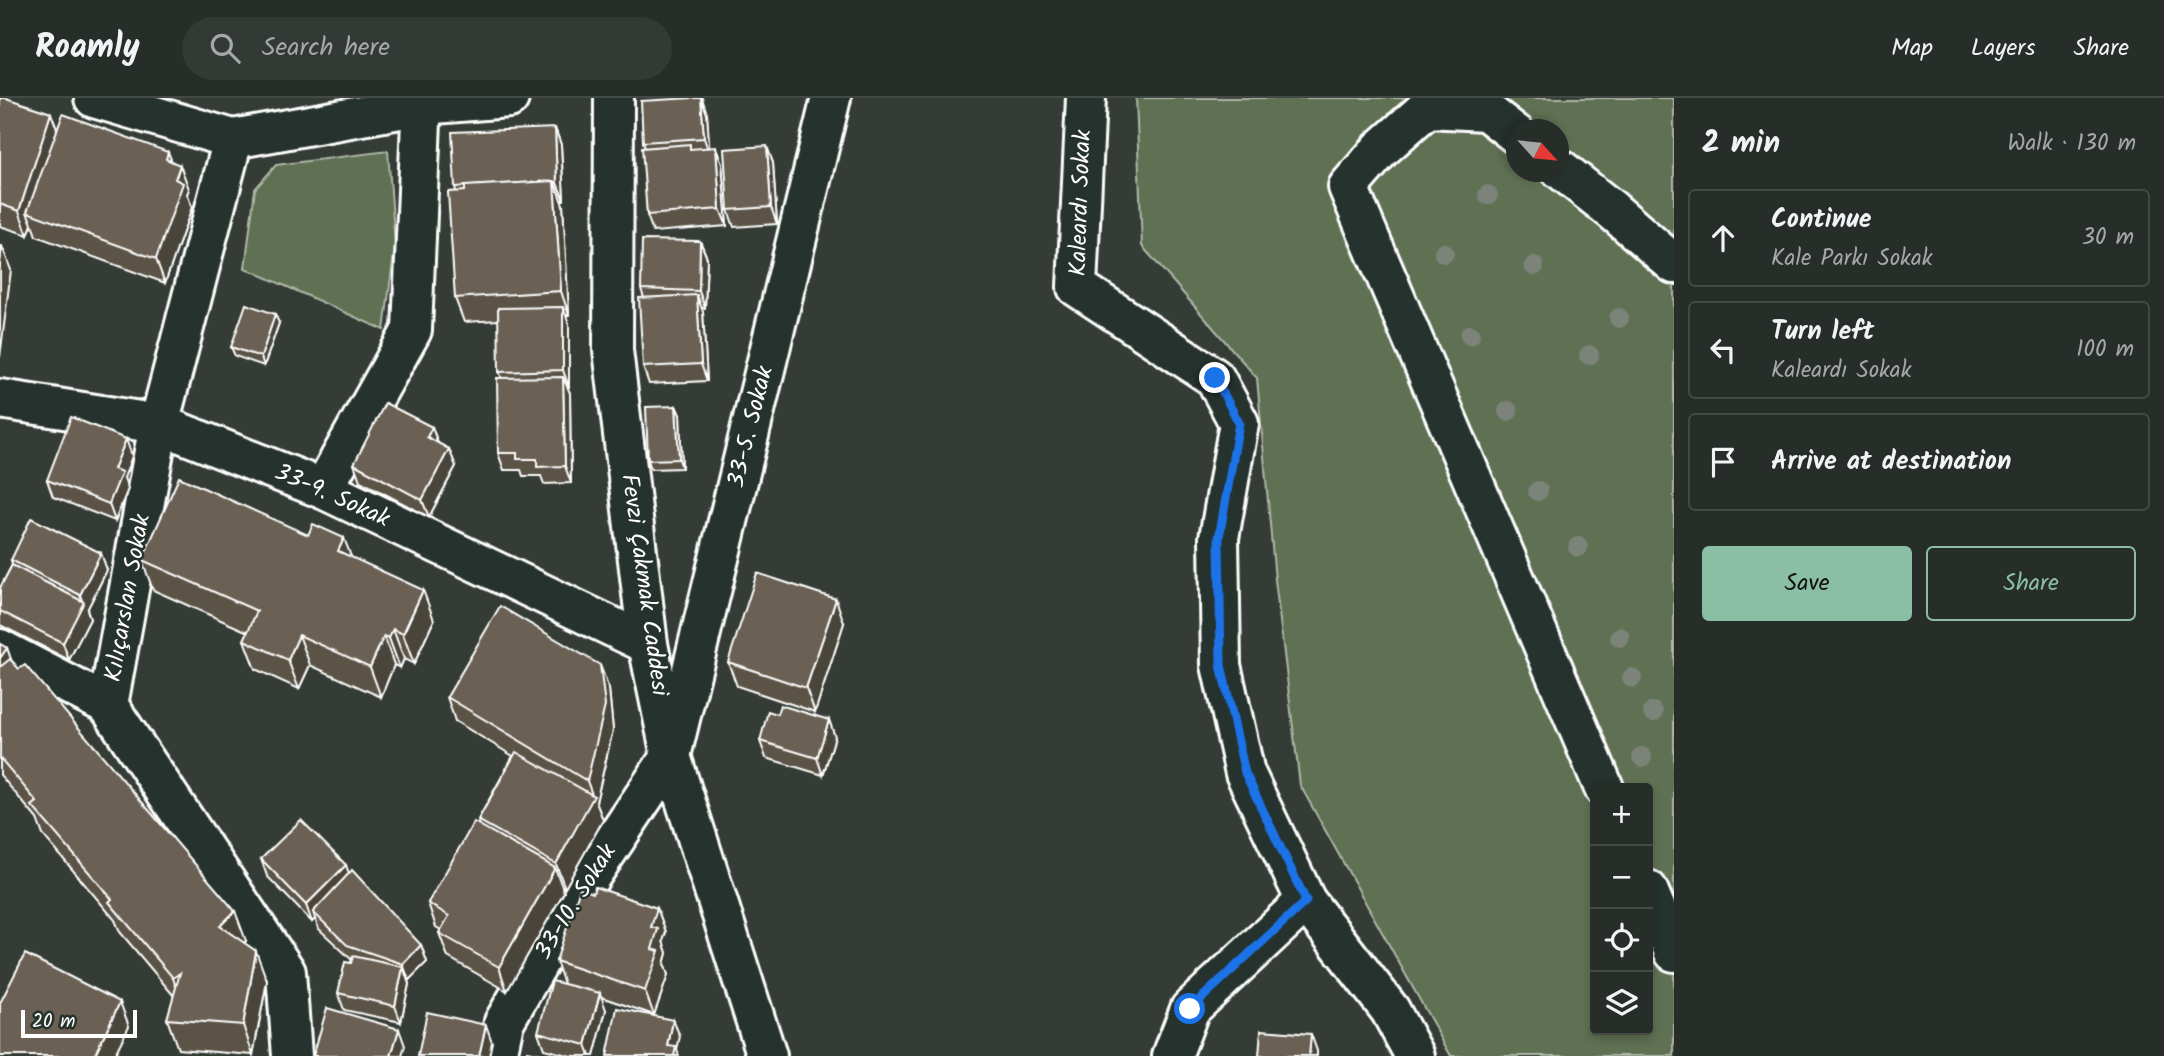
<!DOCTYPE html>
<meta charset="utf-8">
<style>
body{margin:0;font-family:Kalam,sans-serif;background:#333934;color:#f1f3f6}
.controls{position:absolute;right:21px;bottom:21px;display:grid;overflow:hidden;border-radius:7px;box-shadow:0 4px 10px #0003}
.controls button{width:63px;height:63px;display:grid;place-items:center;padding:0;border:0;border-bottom:2px solid #434945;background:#272d28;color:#f1f3f6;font:35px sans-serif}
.compass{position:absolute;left:1506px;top:21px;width:63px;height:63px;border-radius:50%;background:#272d28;box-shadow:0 4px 10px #0003;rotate:117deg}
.scale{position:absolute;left:21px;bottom:18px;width:116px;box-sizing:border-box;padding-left:7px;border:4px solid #fff;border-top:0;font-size:19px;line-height:24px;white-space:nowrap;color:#fff;-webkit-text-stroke:5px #26332d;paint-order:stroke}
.stop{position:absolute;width:21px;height:21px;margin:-16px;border:5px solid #1a73e8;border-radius:50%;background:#fff}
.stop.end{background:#1a73e8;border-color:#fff;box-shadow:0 2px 7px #0008}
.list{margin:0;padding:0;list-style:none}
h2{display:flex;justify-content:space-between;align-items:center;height:91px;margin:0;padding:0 28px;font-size:30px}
h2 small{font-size:23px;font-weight:400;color:#a4a8a8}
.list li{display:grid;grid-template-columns:46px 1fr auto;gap:21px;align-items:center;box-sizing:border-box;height:98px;margin:0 14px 14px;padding:0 14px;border:2px solid #434945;border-radius:7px}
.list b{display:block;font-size:26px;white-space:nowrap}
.list p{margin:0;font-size:23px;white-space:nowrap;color:#a4a8a8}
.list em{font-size:23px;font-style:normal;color:#a4a8a8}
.actions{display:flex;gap:14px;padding:21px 28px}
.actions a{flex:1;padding:16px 0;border:2px solid #8abfa5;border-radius:7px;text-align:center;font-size:24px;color:#8abfa5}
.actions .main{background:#8abfa5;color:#111}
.icon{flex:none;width:38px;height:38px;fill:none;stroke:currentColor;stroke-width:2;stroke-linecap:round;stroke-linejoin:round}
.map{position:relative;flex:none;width:1674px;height:958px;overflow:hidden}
header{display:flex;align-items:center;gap:42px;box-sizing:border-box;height:98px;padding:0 35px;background:#272d28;border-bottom:2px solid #434945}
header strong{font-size:33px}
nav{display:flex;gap:38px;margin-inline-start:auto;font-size:24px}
.search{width:490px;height:63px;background:#333934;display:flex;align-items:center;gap:18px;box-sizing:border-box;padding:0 24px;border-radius:38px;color:#a4a8a8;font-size:26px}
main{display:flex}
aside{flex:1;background:#272d28}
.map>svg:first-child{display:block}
.green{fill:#5f7053;stroke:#afb8a9;stroke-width:2;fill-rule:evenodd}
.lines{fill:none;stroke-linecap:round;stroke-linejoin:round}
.street-casing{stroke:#fff;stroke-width:44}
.street{stroke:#26332d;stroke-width:38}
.tree{fill:#7c847a}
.wall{fill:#5b5347;stroke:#fff;stroke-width:2}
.shaded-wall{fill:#4a443a;stroke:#fff;stroke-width:2}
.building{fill:#6a6153;stroke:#fff;stroke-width:2}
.route{stroke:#1a73e8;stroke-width:9}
.labels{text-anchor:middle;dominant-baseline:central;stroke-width:5;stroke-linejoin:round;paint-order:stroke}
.street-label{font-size:24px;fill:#fff;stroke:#26332d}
</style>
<header>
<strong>Roamly</strong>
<div class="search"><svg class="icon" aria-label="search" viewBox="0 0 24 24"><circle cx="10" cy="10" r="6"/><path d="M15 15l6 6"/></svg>Search here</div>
<nav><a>Map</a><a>Layers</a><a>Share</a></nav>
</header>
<main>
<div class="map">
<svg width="1674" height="958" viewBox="0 0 1674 958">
<rect width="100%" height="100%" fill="#343c35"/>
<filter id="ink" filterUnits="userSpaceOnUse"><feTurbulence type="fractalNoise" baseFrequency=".0143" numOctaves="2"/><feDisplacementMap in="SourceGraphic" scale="14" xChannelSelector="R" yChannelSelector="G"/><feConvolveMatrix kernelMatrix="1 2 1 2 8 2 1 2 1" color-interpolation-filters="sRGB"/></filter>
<g filter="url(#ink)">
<g class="green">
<path d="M1136,0H1674V958H1451L1300,687L1275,482L1257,280L1142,148ZM1517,32H1559V74H1517ZM1595,690H1648V932H1595Z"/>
<path d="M388,53L395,148L384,232L245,170L255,91L276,67Z"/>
</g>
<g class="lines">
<g class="street-casing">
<g id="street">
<path d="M94,0L233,41L422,7L509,0"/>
<path d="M614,0L613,252L648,546L671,658L767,958"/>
<path d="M1086,0L1077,189L1215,280L1239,325L1219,440L1221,567L1245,675L1306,803L1390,912L1415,958"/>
<path d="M1517,37L1486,13L1427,10L1381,51L1348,89L1604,690"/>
<path d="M233,41L159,326L108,607L286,874L292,958"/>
<path d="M1559,70L1612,112L1674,166"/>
<path d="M0,301L159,326L323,391L648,546"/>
<path d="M323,391L412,232L422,0"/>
<path d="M0,551L108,607"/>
<path d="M1648,792L1674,854"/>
<path d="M497,958L504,924L576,800L671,658L831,0"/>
<path d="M1172,958L1190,911L1306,803"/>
</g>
</g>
<use href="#street" class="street"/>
</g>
<g class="tree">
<circle cx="1488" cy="97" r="10"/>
<circle cx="1444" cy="155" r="10"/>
<circle cx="1534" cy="168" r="10"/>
<circle cx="1619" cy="220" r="10"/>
<circle cx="1470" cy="237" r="10"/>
<circle cx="1589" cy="257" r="10"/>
<circle cx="1508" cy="313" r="10"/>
<circle cx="1538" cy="393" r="10"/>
<circle cx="1578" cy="449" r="10"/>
<circle cx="1620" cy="539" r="10"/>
<circle cx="1632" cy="580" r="10"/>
<circle cx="1653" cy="614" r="10"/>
<circle cx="1642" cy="659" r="10"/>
</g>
<g class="wall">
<path d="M0,0L57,31L168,54L172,64L189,91L187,96L192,109L165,185L36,138L32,126L28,137L0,128Z"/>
<path d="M702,0L707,16L709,49L722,66L727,128L653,134L647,117L645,50L643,44Z"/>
<path d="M555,30L561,47L564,102H561L563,107L569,217H566L569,226V289H567L570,295L571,385L544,386L541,378H523L521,372H504L498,355L502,280L499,274V222L464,224L455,200L456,93L455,89Z"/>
<path d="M773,65L777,126L734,129L728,112Z"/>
<path d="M700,143L707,160L705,210H701L703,214L707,283L649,286L643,269L644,200L641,191Z"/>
<path d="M279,225L264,268L235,258L231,249Z"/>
<path d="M676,308L680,317L682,370L651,371L648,362Z"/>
<path d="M432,329L438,345L456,368L429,419L360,383L354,366Z"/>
<path d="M132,358L124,380L128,391L115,423L53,399L47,382Z"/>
<path d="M351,460L434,522L414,566L404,561L400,570L394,567L381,599L310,567L299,591L255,571L244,542L248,534L153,492L142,462Z"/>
<path d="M11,462L107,472L87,512L90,521L69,562L0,527V490L12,467Z"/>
<path d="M844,525L815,614L737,588L728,564Z"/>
<path d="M0,546L7,550L11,562L246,843L244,845L267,883L253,957L178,951L167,921L174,898L120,834L115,822L43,737L37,721L0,677Z"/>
<path d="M609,591L613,632L596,704L603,722L565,790L562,788L564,794L507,893L448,859L439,835L441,832L436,829L428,805L479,727L478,722L513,658L455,623L447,599Z"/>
<path d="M777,616L829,622L835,639L823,677L766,660L760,643Z"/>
<path d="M261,761L349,776L421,847L427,864L409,882H408L409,886L401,924L344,912L338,895L352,862L319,831L315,821L312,824L267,778Z"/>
<path d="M593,795L657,810L666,834L663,843L667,855L664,866L668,877L654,917L601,899L606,912L594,958H571L544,951L538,934L564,886L556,863Z"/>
</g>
<g class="shaded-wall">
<path d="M701,0L707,16L710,57L704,40Z"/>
<path d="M51,15L60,39L27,114L32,126L28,137L19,113Z"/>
<path d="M555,30L561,47L564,102L557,85Z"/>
<path d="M767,48L773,65L777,126L771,109Z"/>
<path d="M716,49L722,66L727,128L720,111Z"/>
<path d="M168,54L177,77L180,67L189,91L187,96L192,109L165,185L156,161L166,61Z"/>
<path d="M554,83L563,107L569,217L561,193Z"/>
<path d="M700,143L707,160L705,210L699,193Z"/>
<path d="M2,148L11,172L0,259V165Z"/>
<path d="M697,197L703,214L707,283L701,266Z"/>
<path d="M563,209L569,226V289L563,272Z"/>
<path d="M275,216L279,225L264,268L261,259Z"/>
<path d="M563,279L570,295L571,385L565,368Z"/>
<path d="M676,308L680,317L682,370L679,361Z"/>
<path d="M432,329L438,346L427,339Z"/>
<path d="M126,341L132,358L124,380L128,391L115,423L109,406L114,371Z"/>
<path d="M449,351L456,368L429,419L422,402Z"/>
<path d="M344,440L355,469L338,453Z"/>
<path d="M101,455L107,472L87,512L90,521L69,562L63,545L83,505L80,497Z"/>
<path d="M423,492L434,522L414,566L403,536Z"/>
<path d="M836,501L844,525L815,614L806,590Z"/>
<path d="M393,531L404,561L400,570L389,540Z"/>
<path d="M299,537L310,567L299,591L288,562Z"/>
<path d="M384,538L394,567L381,599L370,569Z"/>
<path d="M7,550L13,567L0,585V560Z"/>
<path d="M600,567L609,591L613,632L596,704L603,722L565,790L556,766L593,699L587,683Z"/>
<path d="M829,622L835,639L823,677L817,660Z"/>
<path d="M346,767L352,784L313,814L315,821L312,824L306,807Z"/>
<path d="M555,770L564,794L507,893L499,869Z"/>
<path d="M657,810L666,834L663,843L667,855L664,866L668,877L654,917L645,893L652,851L651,829Z"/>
<path d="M235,813L246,843L231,858L220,828Z"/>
<path d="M421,847L427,864L409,882L403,866Z"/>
<path d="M256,853L267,883L253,957L243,927Z"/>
<path d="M403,869L409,886L401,924L395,908Z"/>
<path d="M180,875L184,910L173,880Z"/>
<path d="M600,895L606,912L594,958H590L586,947Z"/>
<path d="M120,904L129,928L114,958H94Z"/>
<path d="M673,922L680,938L677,952L679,958H672L668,948Z"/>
<path d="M486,927L492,944L489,958H479Z"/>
<path d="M399,931L405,948L402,958H391Z"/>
<path d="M1311,936L1317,953V958H1309Z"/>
</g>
<g class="building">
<path d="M0,0H6L51,15L19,113L0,106Z"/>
<path d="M692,0H701L704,40L643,44L641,3Z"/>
<path d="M63,16L168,54L166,61L180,67L175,81L183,85L156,161L27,114Z"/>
<path d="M555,30L557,85H555L554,83L455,89L452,34Z"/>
<path d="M690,46V51L716,49L720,111L647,117L642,50Z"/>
<path d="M767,48L771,109L728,112L724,51Z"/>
<path d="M554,83L561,193L455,200L448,94L465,93V88Z"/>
<path d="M642,142L700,143L699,193L641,191Z"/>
<path d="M0,148H2L0,165Z"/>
<path d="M697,197L701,266L643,269L639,200Z"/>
<path d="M246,206L275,216L261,259L231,249Z"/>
<path d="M563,209V272L499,274L498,210Z"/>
<path d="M563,279L565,368L537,369V361H517V355H498L497,280Z"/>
<path d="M385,305L432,329L427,339L449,351L422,402L354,366Z"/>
<path d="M676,308L679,361L648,362L646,309Z"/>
<path d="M71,319L126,341L114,371L122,374L109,406L47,382Z"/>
<path d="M179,379L308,437L313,426L344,440L338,453L423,492L403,536L393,531L389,540L384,538L370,569L299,537L288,562L244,542L257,513L142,462Z"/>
<path d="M31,420L101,455L80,497L11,462Z"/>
<path d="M12,467L84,504L63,545L0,513V490Z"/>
<path d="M757,475L836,501L806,590L728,564Z"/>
<path d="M500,508L600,567L605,608L587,683L447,599Z"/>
<path d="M0,546L7,550L0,560Z"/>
<path d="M10,561L19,571L25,567L235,813L220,828L256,853L243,927L167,921L180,875L173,880L109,804L112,801L32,708L37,704L0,660V569Z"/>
<path d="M780,607L829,622L817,660L760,643L768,613L777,616Z"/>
<path d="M516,654L594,698L556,766L478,722Z"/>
<path d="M301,722L346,767L306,807L261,761Z"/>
<path d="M474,724L555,770L499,869L439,835L449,818L428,805Z"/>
<path d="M352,772L421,847L403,866L347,847L313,814Z"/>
<path d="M595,789L657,810L651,829L658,831L652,851L659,853L645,893L556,863L580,790L593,795Z"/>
<path d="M25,856L120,904L94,958H0V905Z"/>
<path d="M353,858L403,869L395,908L338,895L345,864L351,865Z"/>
<path d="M552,883L600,895L586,947L538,934Z"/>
<path d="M327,910L399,931L391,958H313Z"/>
<path d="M617,910L673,922L668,948L676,949L674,958H607Z"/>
<path d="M427,914L486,927L479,958H418Z"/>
<path d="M1261,932L1311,936L1309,958H1259Z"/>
<path d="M527,953L549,958H526Z"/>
</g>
</g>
<g class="lines" filter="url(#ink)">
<path class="route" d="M1190,911L1306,803L1245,675L1221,567L1219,440L1239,325L1215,280"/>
</g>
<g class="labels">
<g class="street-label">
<text transform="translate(1081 105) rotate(-88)">Kaleardı Sokak</text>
<text transform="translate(751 329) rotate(-76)">33-5. Sokak</text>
<text transform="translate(332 398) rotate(24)">33-9. Sokak</text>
<text transform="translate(644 487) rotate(82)">Fevzi Çakmak Caddesi</text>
<text transform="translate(128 500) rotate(-80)">Kılıçarslan Sokak</text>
<text transform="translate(576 804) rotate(-58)">33-10. Sokak</text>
</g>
</g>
</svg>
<div class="controls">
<button>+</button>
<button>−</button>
<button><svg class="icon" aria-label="locate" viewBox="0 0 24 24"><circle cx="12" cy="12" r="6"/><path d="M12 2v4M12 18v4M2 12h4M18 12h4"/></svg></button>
<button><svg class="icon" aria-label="layers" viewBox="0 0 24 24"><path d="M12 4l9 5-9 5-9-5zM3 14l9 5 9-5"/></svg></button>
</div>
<svg class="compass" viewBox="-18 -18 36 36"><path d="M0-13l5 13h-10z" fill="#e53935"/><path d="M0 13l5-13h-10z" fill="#a4a8a8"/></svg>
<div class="scale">20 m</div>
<div class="stop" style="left:1190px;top:911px"></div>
<div class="stop end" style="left:1215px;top:280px"></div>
</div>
<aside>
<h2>2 min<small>Walk · 130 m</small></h2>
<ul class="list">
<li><svg class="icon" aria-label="ahead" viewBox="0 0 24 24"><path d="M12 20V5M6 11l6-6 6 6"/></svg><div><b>Continue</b><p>Kale Parkı Sokak</p></div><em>30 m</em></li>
<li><svg class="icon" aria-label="left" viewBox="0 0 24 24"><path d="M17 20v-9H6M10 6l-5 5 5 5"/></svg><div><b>Turn left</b><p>Kaleardı Sokak</p></div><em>100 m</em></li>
<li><svg class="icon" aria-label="arrive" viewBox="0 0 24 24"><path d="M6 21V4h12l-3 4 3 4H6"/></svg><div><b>Arrive at destination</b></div></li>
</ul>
<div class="actions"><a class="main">Save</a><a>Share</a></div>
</aside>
</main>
